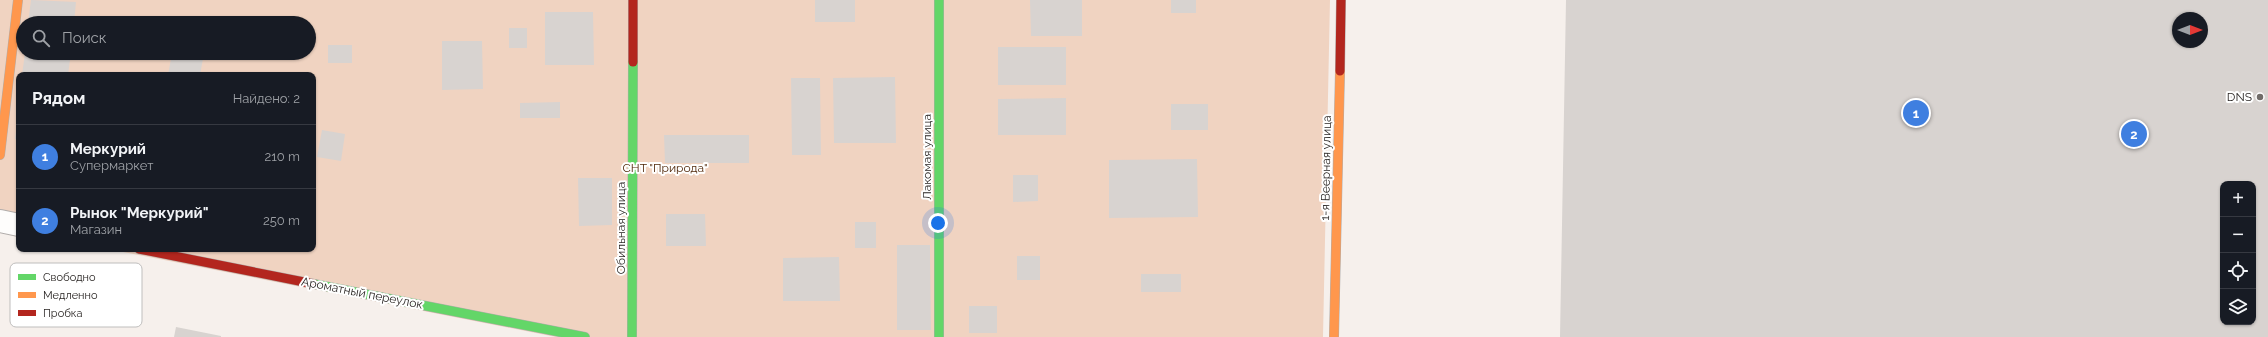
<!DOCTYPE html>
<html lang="ru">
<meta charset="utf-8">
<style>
body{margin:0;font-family:Raleway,sans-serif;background:#20242c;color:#f1f3f6}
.controls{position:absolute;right:12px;bottom:12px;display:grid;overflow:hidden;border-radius:8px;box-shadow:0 1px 3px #0004}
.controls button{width:36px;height:36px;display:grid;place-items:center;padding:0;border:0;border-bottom:1px solid #363941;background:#171b24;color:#f1f3f6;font:20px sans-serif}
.compass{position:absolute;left:2172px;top:12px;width:36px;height:36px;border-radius:50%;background:#171b24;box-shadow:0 1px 3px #0004;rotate:90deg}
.you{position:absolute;left:938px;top:223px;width:14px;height:14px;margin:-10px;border:3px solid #fff;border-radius:50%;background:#1a73e8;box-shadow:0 0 0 6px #1a73e833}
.badge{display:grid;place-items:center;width:26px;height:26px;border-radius:50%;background:#0f766e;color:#fff;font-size:13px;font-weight:700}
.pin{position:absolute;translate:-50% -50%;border:2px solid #fff;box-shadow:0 1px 4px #0006}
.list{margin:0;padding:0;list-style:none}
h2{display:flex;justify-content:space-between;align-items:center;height:52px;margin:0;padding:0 16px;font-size:17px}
h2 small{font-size:13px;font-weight:400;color:#9ea1a6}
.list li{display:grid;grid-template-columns:26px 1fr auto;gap:12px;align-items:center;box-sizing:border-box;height:64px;padding:0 16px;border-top:1px solid #363941}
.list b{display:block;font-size:15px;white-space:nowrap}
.list p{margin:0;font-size:13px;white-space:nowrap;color:#9ea1a6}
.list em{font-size:13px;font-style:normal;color:#9ea1a6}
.icon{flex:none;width:22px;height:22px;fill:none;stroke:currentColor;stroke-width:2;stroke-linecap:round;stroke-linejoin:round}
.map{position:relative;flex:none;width:2268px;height:337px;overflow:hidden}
.search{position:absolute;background:#171b24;box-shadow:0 1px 3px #0004;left:16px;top:16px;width:300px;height:44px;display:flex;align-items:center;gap:10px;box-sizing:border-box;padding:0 14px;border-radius:22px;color:#9ea1a6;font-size:15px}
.panel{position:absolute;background:#171b24;box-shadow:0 1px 3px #0004;left:16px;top:72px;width:300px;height:180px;border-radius:8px}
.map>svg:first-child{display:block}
.green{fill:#f0d3c1;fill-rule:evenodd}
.building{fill:#d8d3d0;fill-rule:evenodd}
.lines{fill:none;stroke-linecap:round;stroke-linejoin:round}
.street-casing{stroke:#b1adab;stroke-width:24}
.fast-casing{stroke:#b1adab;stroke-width:10}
.slow-casing{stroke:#b1adab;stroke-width:10}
.jam-casing{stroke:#b1adab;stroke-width:10}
.street{stroke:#fefdfc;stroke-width:22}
.fast{stroke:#63d668;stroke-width:9}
.slow{stroke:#ff974d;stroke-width:9}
.jam{stroke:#b3261e;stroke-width:9}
.poi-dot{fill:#716c69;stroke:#fff;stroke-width:1.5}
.labels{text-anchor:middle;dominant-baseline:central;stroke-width:4;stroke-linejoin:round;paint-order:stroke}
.poi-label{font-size:12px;fill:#292523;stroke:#fff;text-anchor:end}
.street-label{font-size:12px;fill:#292523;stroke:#fff}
.park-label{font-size:12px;fill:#50280a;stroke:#fff}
.key{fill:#fff;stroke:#bfbebd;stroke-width:1}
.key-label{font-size:11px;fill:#292523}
</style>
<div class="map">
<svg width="2268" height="337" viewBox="0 0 2268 337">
<rect width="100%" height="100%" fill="#f6f0ec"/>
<path class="green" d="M0,0H1330L1323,337H556L108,249H313V75H19V232L0,228ZM23,23H309V53H23Z"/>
<g class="building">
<path d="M31,0L76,2L74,23H28Z"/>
<rect x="815" y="0" width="40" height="22"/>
<path d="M1030,0H1082V36H1031Z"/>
<rect x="1171" y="0" width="25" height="13"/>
<path d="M1566,0H2268V337H1560ZM2178,18H2202V42H2178ZM2223,184H2253V322H2223Z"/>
<path d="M545,12H593L594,65H545Z"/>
<rect x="509" y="28" width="18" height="20"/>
<path d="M442,41H482L483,89L442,90Z"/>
<rect x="328" y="45" width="24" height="18"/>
<rect x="998" y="47" width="68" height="38"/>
<path d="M25,53H71L68,75H22Z"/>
<path d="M172,53H204L200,75H168Z"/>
<path d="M895,77L896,143H834L833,78Z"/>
<path d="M791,78H820L821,155H792Z"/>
<path d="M1066,98V135H998V99Z"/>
<path d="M560,102V118H520V103Z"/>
<rect x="1171" y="104" width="37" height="26"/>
<path d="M18,116H19V139H15Z"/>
<path d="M322,130L345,134L341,161L317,157Z"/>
<path d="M664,135H749V163H665Z"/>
<path d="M1197,159L1198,217L1109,218V160Z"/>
<path d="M1013,175H1038V201L1013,202Z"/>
<path d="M578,178H612V225L579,226Z"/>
<path d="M666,214H705L706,246H666Z"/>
<rect x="855" y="222" width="21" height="26"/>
<path d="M897,245H930L931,330H897Z"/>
<rect x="1017" y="256" width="23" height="24"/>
<path d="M839,257L840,301H783V258Z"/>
<rect x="1141" y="274" width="40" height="18"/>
<rect x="969" y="306" width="28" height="27"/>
<path d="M176,327L221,336V337H174Z"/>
</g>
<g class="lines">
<g class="street-casing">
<path id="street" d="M0,221L19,225"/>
</g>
<g class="fast-casing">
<g id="fast">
<path d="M939,0V337"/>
<path d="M314,284L585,337"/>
<path d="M632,337L633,62"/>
</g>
</g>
<g class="slow-casing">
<g id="slow">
<path d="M0,155L18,0"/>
<path d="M1334,337L1340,71"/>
</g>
</g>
<g class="jam-casing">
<g id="jam">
<path d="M633,62V0"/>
<path d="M1340,71L1341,0"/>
<path d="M139,249L314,284"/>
</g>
</g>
<use href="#street" class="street"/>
<use href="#fast" class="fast"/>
<use href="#slow" class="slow"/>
<use href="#jam" class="jam"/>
</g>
<circle class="poi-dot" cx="2260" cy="97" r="4"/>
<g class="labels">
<g class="poi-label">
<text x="2252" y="97">DNS</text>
</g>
<g class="street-label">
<text transform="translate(927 157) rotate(-90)">Лакомая улица</text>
<text transform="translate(1326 168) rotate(-89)">1-я Веерная улица</text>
<text transform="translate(621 228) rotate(-90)">Обильная улица</text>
<text transform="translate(362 293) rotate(11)">Ароматный переулок</text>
</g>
<g class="park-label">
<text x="665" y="168">СНТ "Природа"</text>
</g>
</g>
<rect x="10" y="263" width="132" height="64" rx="6" class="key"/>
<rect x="18" y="274" width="18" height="6" fill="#63d668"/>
<rect x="18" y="292" width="18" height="6" fill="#ff974d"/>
<rect x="18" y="310" width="18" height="6" fill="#b3261e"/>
<g class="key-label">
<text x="43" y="281">Свободно</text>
<text x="43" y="299">Медленно</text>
<text x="43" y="317">Пробка</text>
</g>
</svg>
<div class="controls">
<button>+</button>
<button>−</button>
<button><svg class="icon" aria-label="locate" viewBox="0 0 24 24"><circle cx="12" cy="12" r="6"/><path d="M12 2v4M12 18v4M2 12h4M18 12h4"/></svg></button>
<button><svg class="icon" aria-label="layers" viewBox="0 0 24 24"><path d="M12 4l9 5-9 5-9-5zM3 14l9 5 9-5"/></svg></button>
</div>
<svg class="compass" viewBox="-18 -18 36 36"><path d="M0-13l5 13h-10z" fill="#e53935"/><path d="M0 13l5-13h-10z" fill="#9ea1a6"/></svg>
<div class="you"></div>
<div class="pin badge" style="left:1916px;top:113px;background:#3f7fe0">1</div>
<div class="pin badge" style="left:2134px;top:134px;background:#3f7fe0">2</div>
<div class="search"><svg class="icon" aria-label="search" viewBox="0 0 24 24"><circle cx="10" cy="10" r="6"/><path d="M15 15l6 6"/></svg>Поиск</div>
<section class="panel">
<h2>Рядом<small>Найдено: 2</small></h2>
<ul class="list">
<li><span class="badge" style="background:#3f7fe0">1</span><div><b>Меркурий</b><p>Супермаркет</p></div><em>210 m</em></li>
<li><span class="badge" style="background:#3f7fe0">2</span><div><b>Рынок &quot;Меркурий&quot;</b><p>Магазин</p></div><em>250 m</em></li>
</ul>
</section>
</div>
